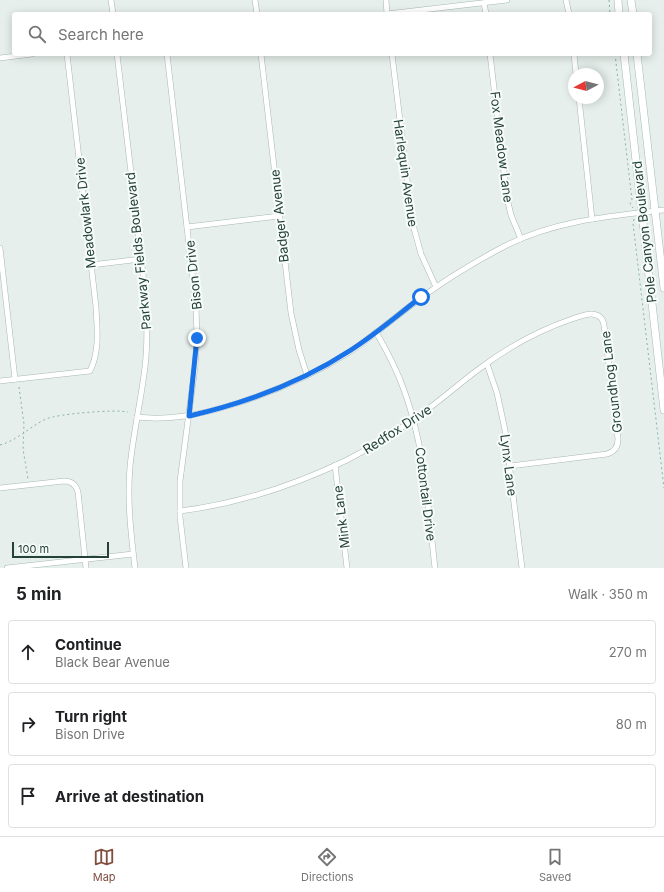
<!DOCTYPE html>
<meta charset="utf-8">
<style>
body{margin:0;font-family:Inter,sans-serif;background:#f6f6f6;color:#202124}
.compass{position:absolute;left:568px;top:68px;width:36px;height:36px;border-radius:50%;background:#fff;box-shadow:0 2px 10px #0003;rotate:263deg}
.scale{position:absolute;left:12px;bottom:10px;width:97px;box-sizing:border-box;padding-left:4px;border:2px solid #24423a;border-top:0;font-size:11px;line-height:14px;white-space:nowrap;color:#24423a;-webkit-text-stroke:3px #f7fbf9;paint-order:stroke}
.stop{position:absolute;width:12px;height:12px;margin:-9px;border:3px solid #1a73e8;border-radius:50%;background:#fff}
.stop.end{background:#1a73e8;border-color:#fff;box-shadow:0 1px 4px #0008}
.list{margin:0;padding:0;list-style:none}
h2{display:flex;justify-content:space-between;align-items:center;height:52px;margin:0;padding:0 16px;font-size:17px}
h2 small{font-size:13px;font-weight:400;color:#757577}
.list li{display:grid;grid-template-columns:26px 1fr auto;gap:12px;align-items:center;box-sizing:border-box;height:64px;margin:0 8px 8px;padding:0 8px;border:1px solid #e0e0e0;border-radius:4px}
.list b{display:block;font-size:15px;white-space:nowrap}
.list p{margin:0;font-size:13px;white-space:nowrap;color:#757577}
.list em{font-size:13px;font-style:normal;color:#757577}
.icon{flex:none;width:22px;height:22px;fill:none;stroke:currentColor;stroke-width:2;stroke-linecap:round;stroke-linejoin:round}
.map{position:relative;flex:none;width:664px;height:568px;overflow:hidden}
.search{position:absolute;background:#fff;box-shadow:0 2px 10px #0003;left:12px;right:12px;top:12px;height:44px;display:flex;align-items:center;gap:10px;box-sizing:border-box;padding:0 14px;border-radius:4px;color:#757577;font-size:15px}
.sheet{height:268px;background:#fff}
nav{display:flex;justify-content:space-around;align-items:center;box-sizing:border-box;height:56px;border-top:1px solid #e0e0e0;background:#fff;font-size:11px;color:#757577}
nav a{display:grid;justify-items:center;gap:2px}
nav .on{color:#7f4e3f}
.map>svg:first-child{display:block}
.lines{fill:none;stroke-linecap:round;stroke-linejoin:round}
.street-casing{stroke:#a8b8b2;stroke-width:6}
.secondary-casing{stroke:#a4bbb3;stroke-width:8}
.path{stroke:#86b3a5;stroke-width:1;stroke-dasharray:2 3;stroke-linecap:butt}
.street{stroke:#fff;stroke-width:5}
.secondary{stroke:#fff;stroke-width:7}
.route{stroke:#1a73e8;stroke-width:5}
.labels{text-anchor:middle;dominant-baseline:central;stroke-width:4;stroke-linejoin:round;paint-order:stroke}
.street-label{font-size:13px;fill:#24423a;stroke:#f7fbf9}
</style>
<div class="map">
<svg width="664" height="568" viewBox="0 0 664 568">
<rect width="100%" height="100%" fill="#e6efeb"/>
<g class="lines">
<g class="street-casing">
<g id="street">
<path d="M111,0L113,14"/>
<path d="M255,0L257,14"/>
<path d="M386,0L387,14"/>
<path d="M566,0L569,14"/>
<path d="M484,3L486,14"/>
<path d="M387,14L507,0"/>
<path d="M117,54L145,291C147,316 148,342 145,367C141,401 133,434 130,467C127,501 131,534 135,568"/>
<path d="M167,54L196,306L197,337L195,367L180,481V517L186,568"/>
<path d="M261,54L291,313L299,350L307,375"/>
<path d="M392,54L412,221L421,254L436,287"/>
<path d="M490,54L507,198L511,215L521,239"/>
<path d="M574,54L576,74"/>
<path d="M0,58L32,54"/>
<path d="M579,98L592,219"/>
<path d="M187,227L279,216"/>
<path d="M0,248L15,379"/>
<path d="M91,265L141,259"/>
<path d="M376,332C387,351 397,370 404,390C425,447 428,508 435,568"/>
<path d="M487,364L497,393L505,430L522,568"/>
<path d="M0,381L90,371C100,351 97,328 96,307L67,54"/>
<path d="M137,417C171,421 203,414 235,404C276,391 315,374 351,351C375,335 397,315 421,298C446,279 475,262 503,247C553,221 609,216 664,210"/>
<path d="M335,465L347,568"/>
<path d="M0,488L64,481C72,481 76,485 78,492L86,568"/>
<path d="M180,511C237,504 295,485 347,460C370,448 393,434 414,419C437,404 457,385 479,369C507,348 539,330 572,319C584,315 601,308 604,325L618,439C618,447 614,452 607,454L510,466"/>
<path d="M7,568L133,554"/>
</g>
</g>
<g class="secondary-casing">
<g id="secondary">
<path d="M618,0L619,14"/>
<path d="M631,0L633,14"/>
<path d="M624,54L664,410"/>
<path d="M637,54L664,288"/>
</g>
</g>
<g class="path">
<path d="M609,0L610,14"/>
<path d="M615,54L632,200L630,204L633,208"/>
<path d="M634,219L633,223L664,488"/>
<path d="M19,387L24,424L23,449L28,479"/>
<path d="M0,445C18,440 29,427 46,419C57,414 115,409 128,412"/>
</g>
<use href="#street" class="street"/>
<use href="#secondary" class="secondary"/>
</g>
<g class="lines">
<path class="route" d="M197,338L189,416C246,403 302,382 351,350C376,334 398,315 421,297"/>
</g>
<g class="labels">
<g class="street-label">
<text transform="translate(502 147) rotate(83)">Fox Meadow Lane</text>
<text transform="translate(406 173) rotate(82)">Harlequin Avenue</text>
<text transform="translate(85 213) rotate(-96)">Meadowlark Drive</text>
<text transform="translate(279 216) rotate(-96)">Badger Avenue</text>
<text transform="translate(644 232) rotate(-96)">Pole Canyon Boulevard</text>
<text transform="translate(138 251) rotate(-96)">Parkway Fields Boulevard</text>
<text transform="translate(193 275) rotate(-96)">Bison Drive</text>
<text transform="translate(611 382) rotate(-97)">Groundhog Lane</text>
<text transform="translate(397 429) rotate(-33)">Redfox Drive</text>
<text transform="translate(509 465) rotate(83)">Lynx Lane</text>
<text transform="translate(426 494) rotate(83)">Cottontail Drive</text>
<text transform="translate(341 517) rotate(-97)">Mink Lane</text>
</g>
</g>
</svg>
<svg class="compass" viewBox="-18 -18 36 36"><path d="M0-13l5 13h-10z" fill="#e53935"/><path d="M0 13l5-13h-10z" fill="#757577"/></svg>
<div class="scale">100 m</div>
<div class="stop" style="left:421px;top:297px"></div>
<div class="stop end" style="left:197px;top:338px"></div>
<div class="search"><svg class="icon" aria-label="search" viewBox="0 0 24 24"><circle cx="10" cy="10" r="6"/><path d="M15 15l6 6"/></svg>Search here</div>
</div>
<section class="sheet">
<h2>5 min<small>Walk · 350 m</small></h2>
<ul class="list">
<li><svg class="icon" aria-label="ahead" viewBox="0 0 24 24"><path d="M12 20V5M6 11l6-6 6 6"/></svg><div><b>Continue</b><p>Black Bear Avenue</p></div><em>270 m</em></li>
<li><svg class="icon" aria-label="right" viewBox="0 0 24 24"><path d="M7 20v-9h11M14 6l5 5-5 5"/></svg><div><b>Turn right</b><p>Bison Drive</p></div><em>80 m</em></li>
<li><svg class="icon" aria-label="arrive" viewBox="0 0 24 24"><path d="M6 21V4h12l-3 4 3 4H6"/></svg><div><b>Arrive at destination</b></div></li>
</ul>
</section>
<nav>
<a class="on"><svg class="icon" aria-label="map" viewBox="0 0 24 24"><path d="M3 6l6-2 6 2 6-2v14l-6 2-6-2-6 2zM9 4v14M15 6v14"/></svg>Map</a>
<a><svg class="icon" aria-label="directions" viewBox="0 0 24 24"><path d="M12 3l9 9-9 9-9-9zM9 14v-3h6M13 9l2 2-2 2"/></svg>Directions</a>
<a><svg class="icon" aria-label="saved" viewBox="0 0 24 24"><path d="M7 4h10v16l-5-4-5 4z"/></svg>Saved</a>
</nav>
